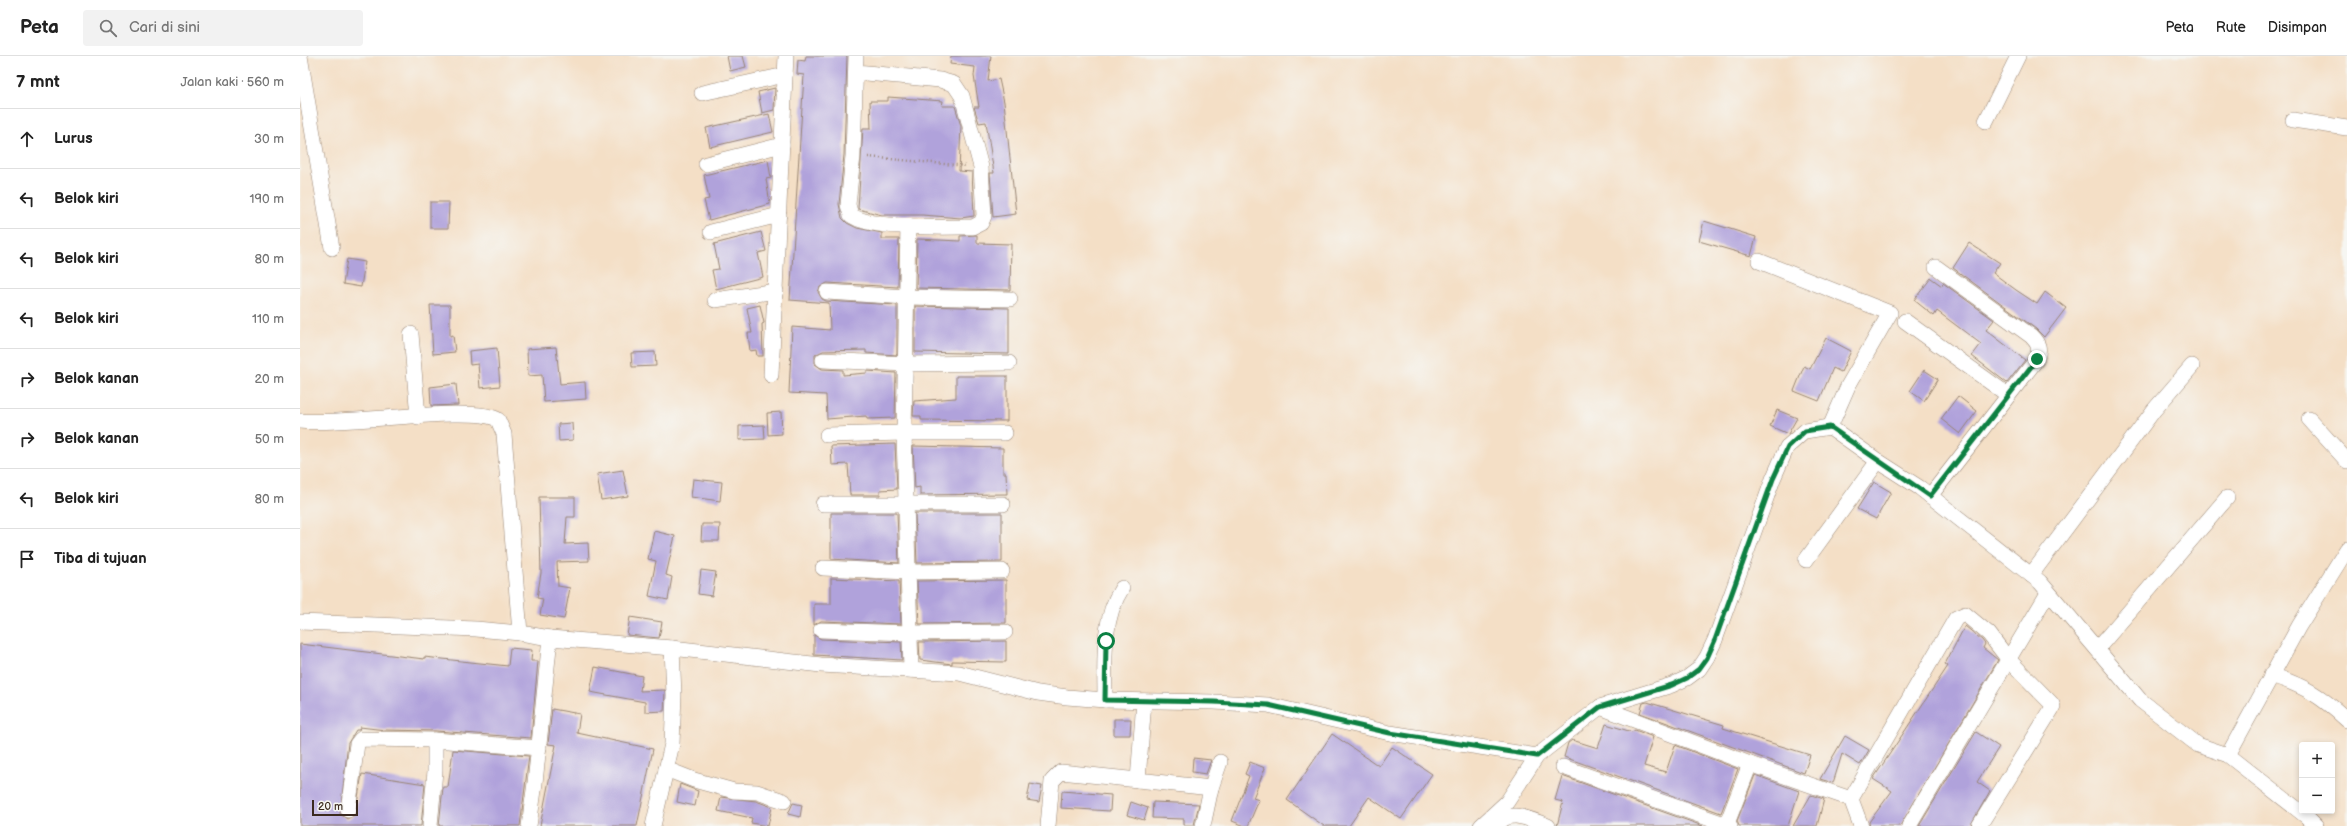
<!DOCTYPE html>
<html lang="id">
<meta charset="utf-8">
<style>
body{margin:0;font-family:"Balsamiq Sans",sans-serif;background:#f2f2f2;color:#222}
.controls{position:absolute;right:12px;bottom:12px;display:grid;overflow:hidden;border-radius:4px;box-shadow:0 2px 6px #0003}
.controls button{width:36px;height:36px;display:grid;place-items:center;padding:0;border:0;border-bottom:1px solid #e0e0e0;background:#fff;color:#222;font:20px sans-serif}
.scale{position:absolute;left:12px;bottom:10px;width:46px;box-sizing:border-box;padding-left:4px;border:2px solid #3b2a1e;border-top:0;font-size:11px;line-height:14px;white-space:nowrap;color:#3b2a1e;-webkit-text-stroke:3px #f6f6f2;paint-order:stroke}
.stop{position:absolute;width:12px;height:12px;margin:-9px;border:3px solid #0b8043;border-radius:50%;background:#fff}
.stop.end{background:#0b8043;border-color:#fff;box-shadow:0 1px 4px #0008}
.list{margin:0;padding:0;list-style:none}
h2{display:flex;justify-content:space-between;align-items:center;height:52px;margin:0;padding:0 16px;font-size:17px}
h2 small{font-size:13px;font-weight:400;color:#767676}
.list li{display:grid;grid-template-columns:26px 1fr auto;gap:12px;align-items:center;box-sizing:border-box;height:60px;padding:0 16px;border-top:1px solid #e0e0e0}
.list b{display:block;font-size:15px;white-space:nowrap}
.list em{font-size:13px;font-style:normal;color:#767676}
.icon{flex:none;width:22px;height:22px;fill:none;stroke:currentColor;stroke-width:2;stroke-linecap:round;stroke-linejoin:round}
.map{position:relative;flex:none;width:2047px;height:770px;overflow:hidden}
header{display:flex;align-items:center;gap:24px;box-sizing:border-box;height:56px;padding:0 20px;background:#fff;border-bottom:1px solid #e0e0e0}
header strong{font-size:19px}
nav{display:flex;gap:22px;margin-inline-start:auto;font-size:14px}
.search{width:280px;height:36px;background:#f2f2f2;display:flex;align-items:center;gap:10px;box-sizing:border-box;padding:0 14px;border-radius:4px;color:#767676;font-size:15px}
main{display:flex}
aside{flex:1;background:#fff}
.map>svg:first-child{display:block}
.building{fill:#b0a2db}
.lines{fill:none;stroke-linecap:round;stroke-linejoin:round}
.minor-casing{stroke:#988472;stroke-width:16}
.path{stroke:#988472;stroke-width:2.5;stroke-dasharray:1 3;stroke-linecap:butt}
.minor{stroke:#fff;stroke-width:15}
.route{stroke:#0b8043;stroke-width:5}
</style>
<header>
<strong>Peta</strong>
<div class="search"><svg class="icon" aria-label="search" viewBox="0 0 24 24"><circle cx="10" cy="10" r="6"/><path d="M15 15l6 6"/></svg>Cari di sini</div>
<nav><a>Peta</a><a>Rute</a><a>Disimpan</a></nav>
</header>
<main>
<aside>
<h2>7 mnt<small>Jalan kaki · 560 m</small></h2>
<ul class="list">
<li><svg class="icon" aria-label="ahead" viewBox="0 0 24 24"><path d="M12 20V5M6 11l6-6 6 6"/></svg><div><b>Lurus</b></div><em>30 m</em></li>
<li><svg class="icon" aria-label="left" viewBox="0 0 24 24"><path d="M17 20v-9H6M10 6l-5 5 5 5"/></svg><div><b>Belok kiri</b></div><em>190 m</em></li>
<li><svg class="icon" aria-label="left" viewBox="0 0 24 24"><path d="M17 20v-9H6M10 6l-5 5 5 5"/></svg><div><b>Belok kiri</b></div><em>80 m</em></li>
<li><svg class="icon" aria-label="left" viewBox="0 0 24 24"><path d="M17 20v-9H6M10 6l-5 5 5 5"/></svg><div><b>Belok kiri</b></div><em>110 m</em></li>
<li><svg class="icon" aria-label="right" viewBox="0 0 24 24"><path d="M7 20v-9h11M14 6l5 5-5 5"/></svg><div><b>Belok kanan</b></div><em>20 m</em></li>
<li><svg class="icon" aria-label="right" viewBox="0 0 24 24"><path d="M7 20v-9h11M14 6l5 5-5 5"/></svg><div><b>Belok kanan</b></div><em>50 m</em></li>
<li><svg class="icon" aria-label="left" viewBox="0 0 24 24"><path d="M17 20v-9H6M10 6l-5 5 5 5"/></svg><div><b>Belok kiri</b></div><em>80 m</em></li>
<li><svg class="icon" aria-label="arrive" viewBox="0 0 24 24"><path d="M6 21V4h12l-3 4 3 4H6"/></svg><div><b>Tiba di tujuan</b></div></li>
</ul>
</aside>
<div class="map">
<svg width="2047" height="770" viewBox="0 0 2047 770">
<rect width="100%" height="100%" fill="#f6f6f2"/>
<filter id="ink" filterUnits="userSpaceOnUse"><feTurbulence type="fractalNoise" baseFrequency=".025" numOctaves="2"/><feDisplacementMap in="SourceGraphic" scale="8" xChannelSelector="R" yChannelSelector="G"/><feConvolveMatrix kernelMatrix="1 2 1 2 8 2 1 2 1" color-interpolation-filters="sRGB"/></filter>
<filter id="wash" filterUnits="userSpaceOnUse"><feTurbulence type="fractalNoise" baseFrequency=".012" numOctaves="4" result="noise"/><feDisplacementMap in="SourceGraphic" scale="16" xChannelSelector="R" yChannelSelector="G"/><feGaussianBlur stdDeviation="0.9" result="paint"/><feColorMatrix in="noise" values="0 0 0 0 0 0 0 0 0 0 0 0 0 0 0 0 0 1.4 0 .05"/><feComposite in="paint" operator="in"/></filter>
<g filter="url(#wash)">
<rect width="100%" height="100%" fill="#f4dfc6"/>
<g id="blocks">
<g class="building">
<path d="M427,0H443L446,11L430,15Z"/>
<path d="M506,0H547L544,99L539,148L542,162L547,167L557,172L582,177V183H599L598,231L527,227L520,231L518,236L522,243L526,245L597,249V299L566,297V294L523,295L515,299V308L522,313L543,314V319L567,317V315L596,317L595,362L567,363L566,360L527,363L526,339L489,337L492,271L530,274L529,247L490,244L504,19L497,18L498,4L505,5Z"/>
<path d="M651,0H691L688,25L699,23L704,46L716,158L693,161L690,117H694L686,66L679,67L674,51H679L674,20L675,11L650,8Z"/>
<path d="M475,32L474,54L462,57L458,36Z"/>
<path d="M588,41L643,45L642,50H655L661,70L659,115L672,116L674,160L661,162L622,159H582L558,153L563,72H571L570,45H588Z"/>
<path d="M469,58L473,76L410,91L406,72Z"/>
<path d="M468,104L471,122L466,123L470,148L409,164L404,144L409,143L404,119Z"/>
<path d="M130,146H149L148,172H130Z"/>
<path d="M1404,165L1456,181L1451,200L1399,185Z"/>
<path d="M461,176L466,195L458,197L463,221L416,233L412,214L419,213L414,188Z"/>
<path d="M677,179V187L711,188L710,234L616,232L617,183L660,185V180Z"/>
<path d="M1669,187L1700,207L1693,217L1716,234L1737,248L1745,236L1766,252L1744,281L1736,273L1653,212Z"/>
<path d="M47,203L65,206L61,231L43,228Z"/>
<path d="M1631,222L1642,230L1643,227L1694,264L1686,274L1725,304L1707,327L1672,300L1681,288L1637,255L1634,260L1614,244Z"/>
<path d="M130,249H150V280L153,279L155,296L133,298Z"/>
<path d="M460,249L464,267L462,268L463,300H457L456,294L450,295L448,277H452L447,252Z"/>
<path d="M615,250L709,252V298L615,296Z"/>
<path d="M1526,282L1551,295L1541,316L1533,312L1519,345L1494,335L1504,310L1510,313Z"/>
<path d="M256,291L260,328L285,326L286,343L244,346L242,319L228,320L227,293Z"/>
<path d="M197,292L200,330L180,332L178,308L170,309L169,295Z"/>
<path d="M355,296L356,310L332,311L331,297Z"/>
<path d="M1624,314L1638,323L1624,345L1610,335Z"/>
<path d="M656,320H707V365L621,364V360H613L614,345L656,342Z"/>
<path d="M156,328L158,349L131,350L130,331Z"/>
<path d="M1658,340L1677,355L1660,378L1641,363Z"/>
<path d="M1477,354L1497,362L1488,378L1470,370Z"/>
<path d="M481,356L482,378L468,379L467,357Z"/>
<path d="M272,367L273,384L259,385L258,368Z"/>
<path d="M464,369L465,383L439,384V370Z"/>
<path d="M595,388L597,433L580,434V439H550L548,408L532,409L531,390Z"/>
<path d="M613,390L703,392V417H706L707,438L620,439V431L615,432Z"/>
<path d="M323,414L328,440L301,444L297,418Z"/>
<path d="M393,423L422,426L420,445L391,441Z"/>
<path d="M1574,426L1591,436L1576,463L1557,453Z"/>
<path d="M239,441H275V461H267L265,488L288,487L289,505L257,506L258,530L270,532L264,563L240,559L243,543L237,542L241,517Z"/>
<path d="M531,457H597L599,507L531,503Z"/>
<path d="M615,457H702V506L617,507Z"/>
<path d="M402,468H420L419,485H401Z"/>
<path d="M354,475L375,480L366,519L372,521L368,544L349,540L356,505L348,503Z"/>
<path d="M401,514L416,516L412,540L398,538Z"/>
<path d="M531,522L599,525L601,568L521,565L514,569V548H531Z"/>
<path d="M706,524V567L619,568L617,525Z"/>
<path d="M330,561L362,566L359,582L327,579Z"/>
<path d="M1665,570L1682,584L1685,588L1683,592L1698,604L1600,770H1570L1569,766L1592,735L1573,723L1648,610L1645,608Z"/>
<path d="M514,579L521,583L601,586L602,604L514,599Z"/>
<path d="M706,585V606L652,605V608L620,604L619,586Z"/>
<path d="M0,588L124,603V601L208,610L210,592L232,594L231,605H238L231,682L136,675L85,674L60,671L59,674H56L48,687L40,758L47,763L55,759L62,718L125,728L121,770H0Z"/>
<path d="M295,611L342,620L340,635L365,634L364,655L345,656V646L290,636Z"/>
<path d="M1347,646L1424,669L1423,672L1510,699L1504,717L1340,657L1343,647Z"/>
<path d="M252,653L280,658L277,677L353,693L337,770H240L256,689L248,688Z"/>
<path d="M814,663H831L830,679H814Z"/>
<path d="M1306,668L1332,676L1335,674L1353,681L1344,710L1366,716L1375,689L1438,713L1421,757L1264,701L1268,687L1272,684L1298,692Z"/>
<path d="M1676,676L1699,691L1677,726L1690,735L1670,770H1619Z"/>
<path d="M1032,678L1079,710L1092,691L1132,718L1101,763L1069,741L1049,770H1024L987,744Z"/>
<path d="M1545,680L1569,694L1560,709L1542,698L1533,727L1520,723Z"/>
<path d="M153,694L229,700L220,770H139L143,731H148Z"/>
<path d="M893,702L911,704L906,718L892,716Z"/>
<path d="M950,706L965,712L953,742L959,744L948,770H945L932,765L949,720L945,718Z"/>
<path d="M1455,719L1499,735L1488,770H1439L1437,765Z"/>
<path d="M1262,720L1403,770H1257L1263,746L1255,744Z"/>
<path d="M380,728L398,735L395,750L377,746Z"/>
<path d="M730,728L742,730L739,746L727,744Z"/>
<path d="M762,735L811,739L810,755L761,752Z"/>
<path d="M1511,739L1524,743L1517,770H1493Z"/>
<path d="M421,741L456,745L472,751L468,770L451,767L452,762L418,755Z"/>
<path d="M831,746L848,752L844,764L827,759Z"/>
<path d="M853,746L899,748L894,769H884V763L852,762Z"/>
<path d="M493,747L502,749L500,761L488,758Z"/>
</g>
</g>
</g>
<g filter="url(#ink)">
<use href="#blocks" fill-opacity="0" stroke="#988472" stroke-width="1"/>
<g class="lines">
<g class="minor-casing">
<g id="minor">
<path d="M0,0L32,192"/>
<path d="M556,0L553,100L548,149L551,159C570,174 647,171 673,171L681,167L684,160L681,111L662,40L654,28L640,24L556,16"/>
<path d="M402,37L485,19"/>
<path d="M1993,64L2047,72"/>
<path d="M1686,65L1718,0"/>
<path d="M406,108L482,89"/>
<path d="M608,170L604,377L611,614"/>
<path d="M411,176L479,159"/>
<path d="M1459,205L1590,257L1548,330L1530,371"/>
<path d="M527,236L606,241L710,243"/>
<path d="M415,244L476,235"/>
<path d="M1605,265L1708,339"/>
<path d="M111,278L118,361"/>
<path d="M523,304L606,308L709,307"/>
<path d="M471,319L486,0"/>
<path d="M2009,363L2047,405"/>
<path d="M0,365C39,370 177,348 198,364L204,378L220,577"/>
<path d="M527,379L604,377H705"/>
<path d="M1630,440L1737,303C1740,292 1739,288 1731,280L1636,211"/>
<path d="M523,448H703"/>
<path d="M1506,504L1578,405"/>
<path d="M523,512L609,516L702,515"/>
<path d="M1731,519L1854,354L1892,310"/>
<path d="M0,566L176,573L220,577L250,582L372,592L521,609L659,617L738,637L767,641L805,644L914,646L968,649L1090,677L1237,700L1300,651L1372,629L1387,622L1399,613L1407,601L1415,584L1473,423L1487,391L1505,375L1530,371L1578,405L1620,432L1740,526L1840,644L1898,689L1928,699L2006,760L2016,770"/>
<path d="M521,574L611,577L705,576"/>
<path d="M1797,593L1927,442"/>
<path d="M1971,619C2005,630 2021,640 2047,664"/>
<path d="M805,644C805,606 801,565 822,532"/>
<path d="M844,645L838,724L911,732"/>
<path d="M1300,651L1450,708L1551,743"/>
<path d="M1928,699L1999,570L2047,493"/>
<path d="M1263,711L1430,770"/>
<path d="M366,713L394,724L434,735L457,736L484,745"/>
<path d="M48,754L57,688L61,683L135,684"/>
<path d="M130,770L135,715V684L239,692"/>
<path d="M229,770L235,727L250,582"/>
<path d="M353,770L372,688L374,639L372,592"/>
<path d="M748,770L752,725L761,716L838,724"/>
<path d="M903,770L911,732L920,706"/>
<path d="M1181,770L1207,746L1237,700"/>
<path d="M1197,770C1208,751 1231,764 1248,770"/>
<path d="M1426,770L1450,708"/>
<path d="M1561,770L1551,743L1656,562L1665,558L1689,578L1709,604L1752,648L1753,651L1679,770"/>
<path d="M1609,770L1748,537"/>
</g>
</g>
<path class="path" d="M568,101L667,110"/>
<use href="#minor" class="minor"/>
</g>
</g>
<g class="lines" filter="url(#ink)">
<path class="route" d="M806,585L805,644L914,646L968,649L1090,677L1237,700L1300,651L1372,629L1387,622L1399,613L1407,602L1415,584L1473,423L1488,391L1505,375L1530,371L1630,440L1737,303"/>
</g>
</svg>
<div class="controls">
<button>+</button>
<button>−</button>
</div>
<div class="scale">20 m</div>
<div class="stop" style="left:806px;top:585px"></div>
<div class="stop end" style="left:1737px;top:303px"></div>
</div>
</main>
